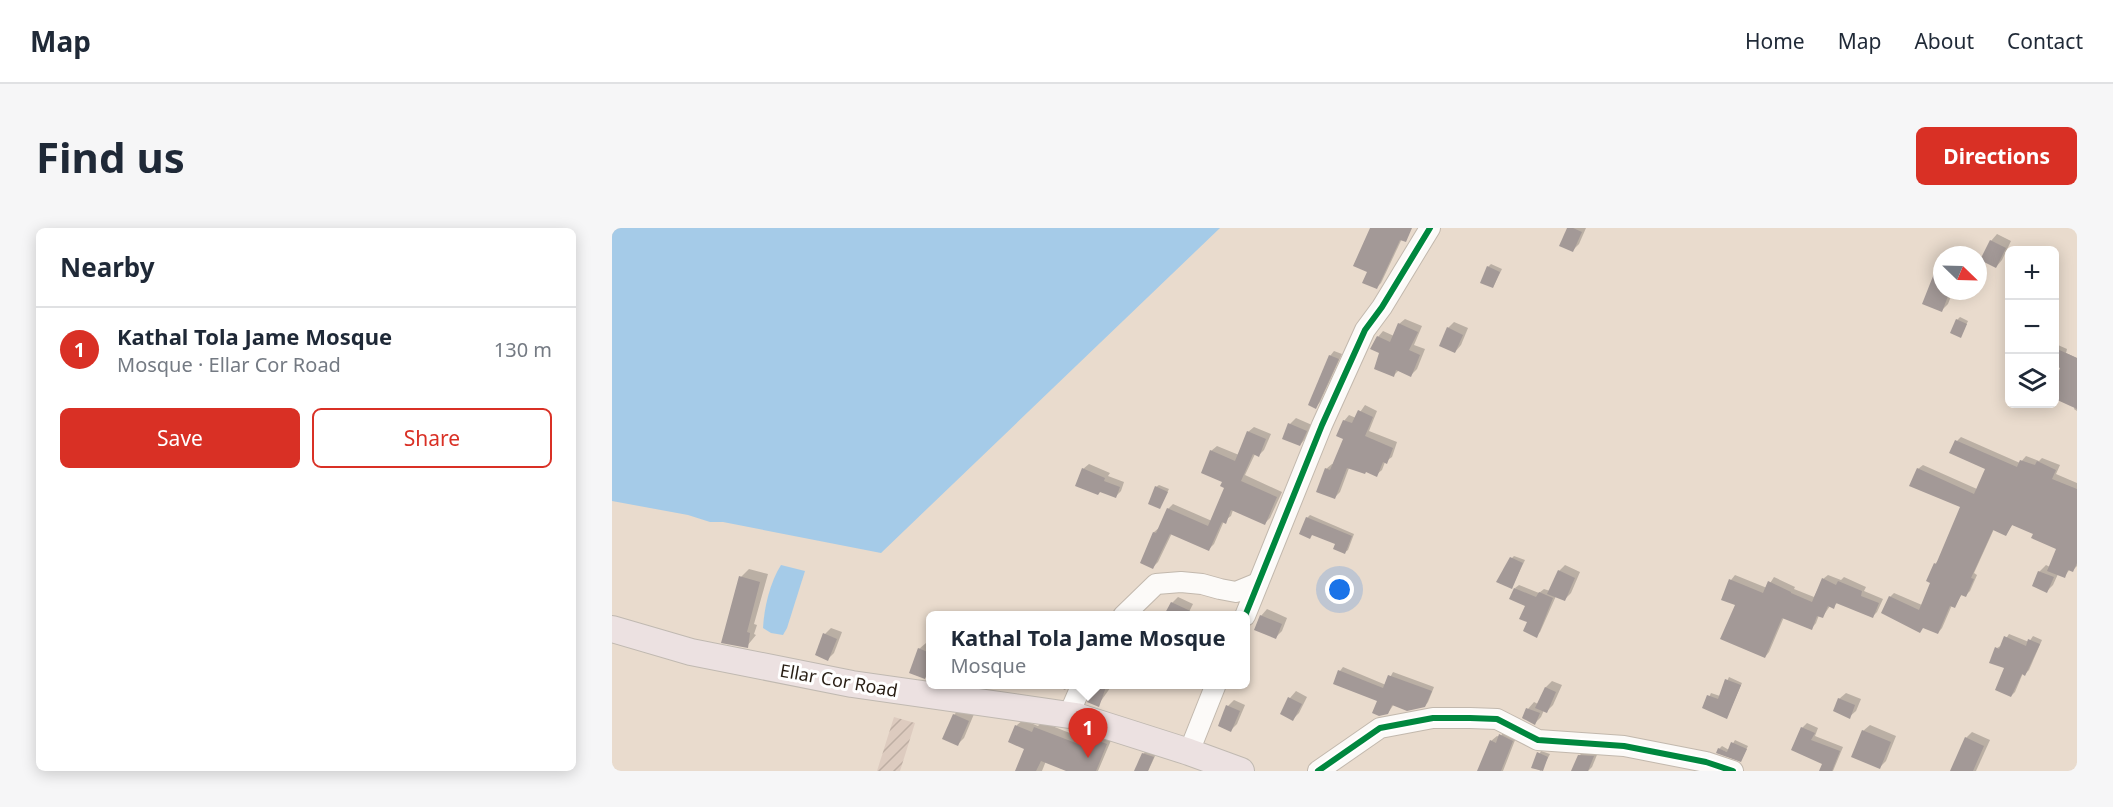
<!DOCTYPE html>
<meta charset="utf-8">
<style>
body{margin:0;font-family:"Noto Sans",sans-serif;background:#f6f6f7;color:#1f2937}
.controls{position:absolute;right:18px;top:18px;display:grid;overflow:hidden;border-radius:9px;box-shadow:0 3px 15px #0003}
.controls button{width:54px;height:54px;display:grid;place-items:center;padding:0;border:0;border-bottom:2px solid #e0e1e3;background:#fff;color:#1f2937;font:30px sans-serif}
.compass{position:absolute;left:1321px;top:18px;width:54px;height:54px;border-radius:50%;background:#fff;box-shadow:0 3px 15px #0003;rotate:113deg}
.you{position:absolute;left:728px;top:362px;width:21px;height:21px;margin:-15px;border:4px solid #fff;border-radius:50%;background:#1a73e8;box-shadow:0 0 0 9px #1a73e833}
.badge{display:grid;place-items:center;width:39px;height:39px;border-radius:50%;background:#d93025;color:#fff;font-size:20px;font-weight:700}
.pin{position:absolute;translate:-50% -50px;filter:drop-shadow(0 2px 3px #0008)}
.pin::after{content:'';position:absolute;top:32px;width:21px;height:18px;background:inherit;clip-path:polygon(0 0,100% 0,50% 100%)}
.popup{position:absolute;left:314px;top:383px;width:324px;height:78px;box-sizing:border-box;display:grid;place-content:center;border-radius:9px;background:#fff;filter:drop-shadow(0 2px 4px #0005);font-size:20px;white-space:nowrap;color:#747a83}
.popup b{font-size:22px;color:#1f2937}
.popup::after{content:'';position:absolute;left:50%;top:100%;margin-left:-12px;border:12px solid transparent;border-top-color:#fff}
.list{margin:0;padding:0;list-style:none}
h2{display:flex;justify-content:space-between;align-items:center;height:78px;margin:0;padding:0 24px;font-size:26px}
h2 small{font-size:20px;font-weight:400;color:#747a83}
.list li{display:grid;grid-template-columns:39px 1fr auto;gap:18px;align-items:center;box-sizing:border-box;height:84px;padding:0 24px;border-top:2px solid #e0e1e3}
.list b{display:block;font-size:22px;white-space:nowrap}
.list p{margin:0;font-size:20px;white-space:nowrap;color:#747a83}
.list em{font-size:20px;font-style:normal;color:#747a83}
.actions{display:flex;gap:12px;padding:18px 24px}
.actions a{flex:1;padding:14px 0;border:2px solid #d93025;border-radius:9px;text-align:center;font-size:21px;color:#d93025}
.actions .main{background:#d93025;color:#fff}
.icon{flex:none;width:33px;height:33px;fill:none;stroke:currentColor;stroke-width:2;stroke-linecap:round;stroke-linejoin:round}
.map{position:relative;flex:none;width:1465px;height:543px;overflow:hidden;border-radius:9px}
header{display:flex;align-items:center;gap:36px;box-sizing:border-box;height:84px;padding:0 30px;background:#fff;border-bottom:2px solid #e0e1e3}
header strong{font-size:28px}
nav{display:flex;gap:33px;margin-inline-start:auto;font-size:21px}
.intro{display:flex;align-items:center;justify-content:space-between;box-sizing:border-box;height:144px;padding:0 36px}
h1{margin:0;font-size:42px}
.button{padding:15px 27px;border-radius:9px;background:#d93025;color:#fff;font-size:21px;font-weight:700}
main{display:flex;gap:36px;padding:0 36px}
aside{flex:1;background:#fff;border-radius:9px;box-shadow:0 3px 15px #0003}
.map>svg:first-child{display:block}
.industrial{fill:url(#industrial-furrows)}
.water{fill:#a5cbe8}
.shadow{fill:#0003}
.building{fill:#a39997}
.lines{fill:none;stroke-linecap:round;stroke-linejoin:round}
.minor-casing{stroke:#c2b8ad;stroke-width:22}
.major-casing{stroke:#c0b9b1;stroke-width:28}
.minor{stroke:#fcfaf8;stroke-width:20}
.major{stroke:#ece1e1;stroke-width:26}
.cycleway-casing{stroke:#fff;stroke-width:10}
.cycleway{stroke:#00873e;stroke-width:6}
.labels{text-anchor:middle;dominant-baseline:central;stroke-width:6;stroke-linejoin:round;paint-order:stroke}
.street-label{font-size:18px;fill:#281e14;stroke:#fff}
</style>
<header>
<strong>Map</strong>
<nav><a>Home</a><a>Map</a><a>About</a><a>Contact</a></nav>
</header>
<div class="intro"><h1>Find us</h1><a class="button">Directions</a></div>
<main>
<aside>
<h2>Nearby<small></small></h2>
<ul class="list">
<li><span class="badge">1</span><div><b>Kathal Tola Jame Mosque</b><p>Mosque · Ellar Cor Road</p></div><em>130 m</em></li>
</ul>
<div class="actions"><a class="main">Save</a><a>Share</a></div>
</aside>
<div class="map">
<svg width="1465" height="543" viewBox="0 0 1465 543">
<defs>
<pattern id="industrial-furrows" width="10" height="10" patternUnits="userSpaceOnUse" patternTransform="scale(1.5)"><rect width="10" height="10" fill="#ddcbbf"/><path d="M-1 1l2-2M0 10L10 0M9 11l2-2" fill="none" stroke="#beaea3"/></pattern>
</defs>
<rect width="100%" height="100%" fill="#e9dbcd"/>
<path class="industrial" d="M282,489L303,495L288,543H265Z"/>
<g class="water">
<path d="M0,0H608L269,325L111,294H98L76,287L0,273Z"/>
<path d="M169,337L193,343L175,400L171,407L159,405L151,400C152,380 158,354 169,337Z"/>
</g>
<g class="shadow">
<path d="M759,0H795L769,55L764,60L757,43Z"/>
<path d="M957,0H974L967,16L960,23Z"/>
<path d="M1385,6L1399,13L1390,32L1384,39L1379,13Z"/>
<path d="M879,36L890,41L881,59L876,39Z"/>
<path d="M1324,55L1330,57V63H1341L1336,76L1330,82Z"/>
<path d="M1348,89L1356,93L1349,108L1345,92Z"/>
<path d="M793,91L810,98L802,117L813,121L805,141L799,147L787,142L782,147L769,125L766,109L771,103L782,108L787,96Z"/>
<path d="M842,94L856,100L849,117L843,124L836,100Z"/>
<path d="M1446,117L1455,121L1454,125L1465,130V183L1462,181L1463,178L1442,169V162L1450,139L1442,136V120Z"/>
<path d="M722,123L730,126L708,174L704,179L718,128Z"/>
<path d="M753,177L765,183L757,203L785,214L780,229L773,234L770,242L764,247L754,243L737,240L728,264L722,270L714,241L720,236H722L733,210L732,193L737,187L744,190Z"/>
<path d="M684,190L700,197L694,210L688,217L678,196Z"/>
<path d="M642,199L659,206L652,222L647,227L643,226L633,247L670,264L658,290L653,295L621,282L619,288L612,293L602,316L597,321L560,305L546,334L541,339L542,304L548,299L556,281L561,276L600,293L614,259L599,223L605,218L627,227L636,204Z"/>
<path d="M1349,209L1408,235L1414,228L1427,233L1430,230L1448,237L1444,246L1465,255V338L1461,342L1458,341L1452,349L1446,346L1441,357L1435,363L1427,344L1434,337L1438,339L1446,320L1423,305L1401,296L1394,306L1382,301L1362,345L1365,347L1358,363L1354,367L1350,366L1343,378L1340,377L1330,400L1326,405L1278,369L1282,365L1310,377L1320,354L1323,336L1328,331L1350,278L1306,241L1311,237L1365,261L1375,240L1345,213Z"/>
<path d="M477,236L498,245L496,248L512,254L509,263L504,268L471,241Z"/>
<path d="M547,257L557,261L548,279L544,259Z"/>
<path d="M698,287L742,306L736,322L733,324L695,290Z"/>
<path d="M902,328L913,332L900,359V330Z"/>
<path d="M953,337L968,344L959,365L952,372L944,368L928,404L924,408L917,394L915,377L903,360L907,357L927,365L932,361L938,363L947,343Z"/>
<path d="M137,341L156,346L142,396L145,397L142,406L144,407L135,418L129,349Z"/>
<path d="M1123,347L1155,360L1162,349L1183,359L1182,361L1202,369L1211,351L1216,347L1229,352L1232,349L1254,359L1252,363L1271,371L1265,384L1260,389L1226,374L1221,379L1218,378L1211,388L1207,387L1204,395L1200,400L1172,389L1157,424L1153,429L1125,376L1111,371L1119,352Z"/>
<path d="M566,369L581,376L575,388H554L560,375Z"/>
<path d="M655,381L675,390L670,403L664,409L649,388Z"/>
<path d="M219,400L230,404L222,425L216,431L213,406Z"/>
<path d="M1397,406L1417,414L1421,408L1430,412L1417,442L1413,446L1411,445L1403,464L1399,468L1394,440L1385,420L1390,417Z"/>
<path d="M314,415L318,417V444L313,450L307,421Z"/>
<path d="M731,439L774,457L781,444L822,459L816,474L813,478L782,476L776,485L767,472L723,456L728,443Z"/>
<path d="M1117,449L1130,455L1115,489L1092,480L1099,465L1108,468Z"/>
<path d="M940,453L950,457L941,477L934,484L932,482L929,489L923,495L912,490L916,481L922,474L926,476L934,459Z"/>
<path d="M441,456H458L453,462Z"/>
<path d="M485,456H501L486,477Z"/>
<path d="M684,463L695,469L687,485L681,491L670,485L678,470Z"/>
<path d="M1234,465L1249,471L1244,483L1237,489L1227,471Z"/>
<path d="M622,472L633,477L625,496L619,502L616,478Z"/>
<path d="M348,480L362,486L352,510L346,516L342,487Z"/>
<path d="M411,492L426,498L430,494L473,511L480,503L500,510L486,543H458L434,533L430,543H404L414,520L398,513L405,497Z"/>
<path d="M1195,495L1206,500L1203,508L1231,519L1221,543H1209L1212,535L1181,521L1190,500Z"/>
<path d="M1258,497L1284,508L1274,533L1268,539L1251,503Z"/>
<path d="M894,501L905,507L891,543H871L879,513L885,508L888,509Z"/>
<path d="M1360,504L1378,512L1364,543H1340L1354,510Z"/>
<path d="M1123,512L1136,518L1130,530L1107,521L1110,518L1117,522Z"/>
<path d="M974,521L987,522L980,539L976,543H967V528Z"/>
<path d="M534,523L544,526L536,543H532L531,526Z"/>
<path d="M929,523L938,526L929,543L921,539Z"/>
</g>
<g class="building">
<path d="M758,0H800L794,14L788,12L765,61L750,55L755,44L741,38Z"/>
<path d="M955,0H961L970,4L961,24L947,18Z"/>
<path d="M1378,12L1394,20L1384,40L1368,32Z"/>
<path d="M1329,28L1330,66L1336,68L1330,84L1310,76Z"/>
<path d="M875,38L888,44L881,60L868,55Z"/>
<path d="M1344,91L1355,96L1349,110L1338,105Z"/>
<path d="M786,95L806,104L797,122L808,127L799,149L784,142L782,149L762,141L767,125L758,121L765,108L778,114Z"/>
<path d="M835,99L851,107L843,125L827,118Z"/>
<path d="M1443,120L1465,130V181L1443,171V153L1448,140L1443,138Z"/>
<path d="M717,127L727,131L704,181L696,177Z"/>
<path d="M746,182L761,189L753,208L781,220L775,236L771,234L765,249L754,244L753,246L735,240L723,271L704,264L713,240L718,242L731,211L724,208L731,192L740,195Z"/>
<path d="M676,195L695,203L688,218L670,211Z"/>
<path d="M635,203L654,211L647,229L641,226L629,253L665,269L653,297L619,282L614,296L610,294L597,323L558,306L541,341L528,335L541,304L544,305L555,280L596,298L612,260L608,258L610,254L589,245L598,222L623,233Z"/>
<path d="M1343,212L1405,239L1408,232L1423,237L1425,233L1444,242L1440,251L1465,261V335L1461,344L1456,342L1453,350L1435,343L1444,321L1419,310L1421,306L1400,297L1394,308L1381,302L1359,350L1362,351L1354,369L1349,367L1343,380L1338,378L1326,406L1311,400L1308,405L1269,385L1277,368L1307,382L1318,355L1314,353L1322,335L1324,336L1348,279L1297,258L1305,240L1362,266L1373,241L1337,225Z"/>
<path d="M470,240L493,250L492,253L508,259L504,270L488,264L486,267L463,258Z"/>
<path d="M543,258L556,264L548,281L536,276Z"/>
<path d="M694,289L740,308L733,326L721,321L723,316L700,307L698,311L687,306Z"/>
<path d="M898,329L911,335L900,361L884,354Z"/>
<path d="M946,342L963,350L953,373L935,366Z"/>
<path d="M1426,343L1442,349L1435,365L1420,358Z"/>
<path d="M127,348L148,354L135,404L138,405L136,420L109,415Z"/>
<path d="M1210,350L1224,357L1226,353L1250,363L1249,368L1267,375L1261,390L1224,375L1222,381L1216,378L1211,390L1205,388L1200,402L1170,390L1153,430L1108,411L1123,377L1109,372L1117,351L1151,365L1156,353L1179,364V365L1200,374Z"/>
<path d="M902,360L924,369L927,364L941,370L925,410L911,403L915,394L907,391L913,378L897,371Z"/>
<path d="M559,374L587,387H552Z"/>
<path d="M648,387L670,396L664,411L642,402Z"/>
<path d="M211,405L225,411L216,433L203,427Z"/>
<path d="M1392,408L1414,418L1416,411L1428,416L1413,448L1410,446L1399,469L1383,462L1392,440L1377,435L1383,419L1387,421Z"/>
<path d="M306,420L318,425V438L313,451L297,445Z"/>
<path d="M726,442L771,460L776,447L820,463L813,479L795,483L780,477L776,486L767,488L760,485L765,473L721,456Z"/>
<path d="M1113,451L1129,457L1115,491L1090,480L1095,467L1106,471Z"/>
<path d="M483,456H495L487,479L475,474Z"/>
<path d="M933,459L944,464L935,485L923,480Z"/>
<path d="M676,469L690,476L681,493L668,486Z"/>
<path d="M1226,470L1243,477L1238,491L1221,483Z"/>
<path d="M614,477L628,483L619,504L606,498Z"/>
<path d="M914,480L928,485L923,497L910,490Z"/>
<path d="M341,486L357,493L346,518L330,511Z"/>
<path d="M403,497L420,504L422,499L469,517L473,508L495,516L484,543H454L429,533L424,543H403L412,521L396,514Z"/>
<path d="M1189,499L1203,505L1199,512L1228,523L1220,543H1207L1210,536L1179,522Z"/>
<path d="M1250,502L1279,514L1268,541L1239,529Z"/>
<path d="M887,506L901,513L889,543H865L878,512L884,515Z"/>
<path d="M1353,509L1372,518L1361,543H1338Z"/>
<path d="M1119,514L1135,521L1129,534L1104,525L1106,520L1115,524Z"/>
<path d="M925,524L936,529L931,543L919,540Z"/>
<path d="M530,525L542,529L536,543H522Z"/>
<path d="M966,527L982,528L976,543H959Z"/>
</g>
<g class="lines">
<g class="minor-casing">
<g id="minor">
<path d="M511,388L544,356L569,354L590,356L608,361L624,364L646,355"/>
<path d="M633,388L710,197L753,102L770,79L818,0"/>
<path d="M461,477L470,456"/>
<path d="M577,524L604,456"/>
<path d="M706,543L768,500L821,490H858L885,491L926,512L1012,518L1094,534L1121,543"/>
</g>
</g>
<g class="major-casing">
<path id="major" d="M0,401L79,424L240,456L464,488L577,524L629,543"/>
</g>
<use href="#minor" class="minor"/>
<use href="#major" class="major"/>
<g class="cycleway-casing">
<g id="cycleway">
<path d="M633,388L710,197L753,102L770,79L818,0"/>
<path d="M706,543L768,500L821,490H858L885,491L926,512L1012,518L1094,534L1121,543"/>
</g>
</g>
<use href="#cycleway" class="cycleway"/>
</g>
<g class="labels">
<g class="street-label">
<text transform="translate(227 452) rotate(10)">Ellar Cor Road</text>
</g>
</g>
</svg>
<div class="controls">
<button>+</button>
<button>−</button>
<button><svg class="icon" aria-label="layers" viewBox="0 0 24 24"><path d="M12 4l9 5-9 5-9-5zM3 14l9 5 9-5"/></svg></button>
</div>
<svg class="compass" viewBox="-18 -18 36 36"><path d="M0-13l5 13h-10z" fill="#e53935"/><path d="M0 13l5-13h-10z" fill="#747a83"/></svg>
<div class="you"></div>
<div class="pin badge" style="left:476px;top:530px">1</div>
<div class="popup"><b>Kathal Tola Jame Mosque</b>Mosque</div>
</div>
</main>
